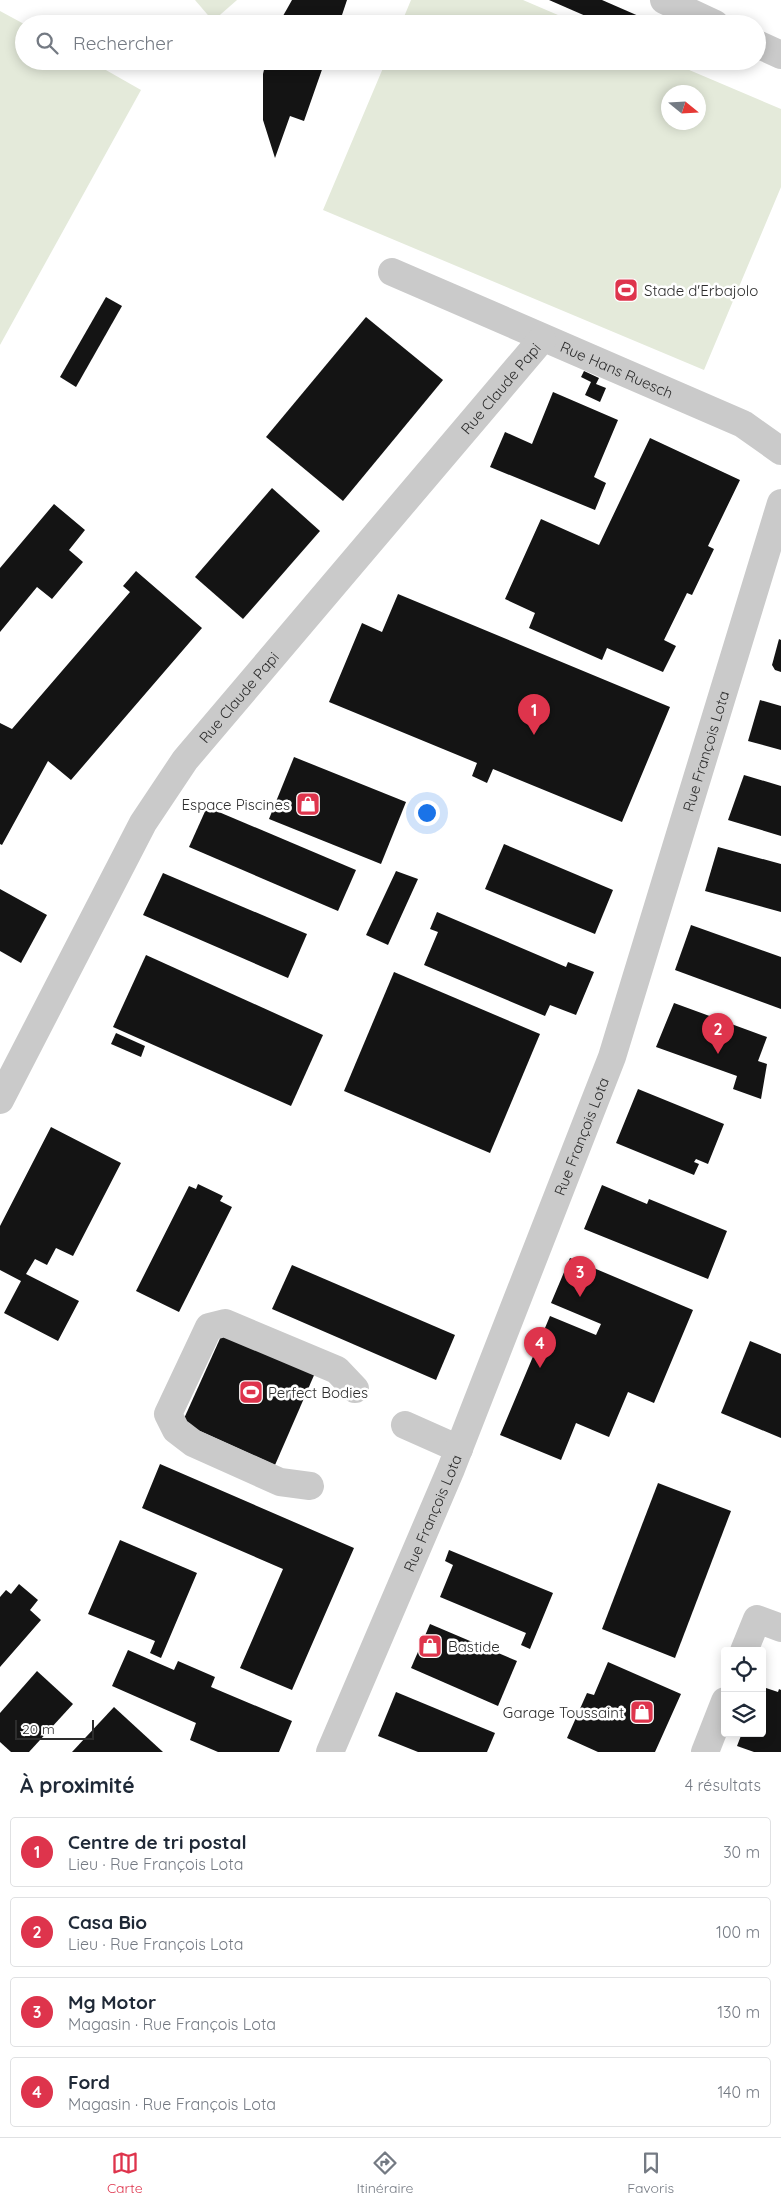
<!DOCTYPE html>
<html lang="fr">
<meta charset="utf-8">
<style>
body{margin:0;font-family:Quicksand,sans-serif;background:#f2f2f3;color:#1f2937}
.controls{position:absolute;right:15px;bottom:15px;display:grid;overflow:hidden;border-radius:5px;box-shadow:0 2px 12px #0003}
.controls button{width:45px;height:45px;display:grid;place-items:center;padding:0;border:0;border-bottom:1px solid #e0e1e3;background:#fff;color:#1f2937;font:25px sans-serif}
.compass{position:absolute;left:661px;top:85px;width:45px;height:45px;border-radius:50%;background:#fff;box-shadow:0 2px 12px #0003;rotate:108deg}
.scale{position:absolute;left:15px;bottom:12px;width:79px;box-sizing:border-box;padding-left:5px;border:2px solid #2d2d2d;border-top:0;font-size:14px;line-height:18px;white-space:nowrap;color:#2d2d2d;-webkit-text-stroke:4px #fff;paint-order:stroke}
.you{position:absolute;left:426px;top:812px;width:18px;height:18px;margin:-12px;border:4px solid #fff;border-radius:50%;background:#1a73e8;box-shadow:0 0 0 8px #1a73e833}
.badge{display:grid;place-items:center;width:32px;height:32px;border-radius:50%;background:#de344c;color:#fff;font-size:16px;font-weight:700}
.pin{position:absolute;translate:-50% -41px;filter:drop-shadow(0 1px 2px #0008)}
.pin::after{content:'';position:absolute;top:26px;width:18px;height:15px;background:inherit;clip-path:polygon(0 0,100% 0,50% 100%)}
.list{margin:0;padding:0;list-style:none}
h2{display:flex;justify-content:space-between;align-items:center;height:65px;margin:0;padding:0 20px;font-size:21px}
h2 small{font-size:16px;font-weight:400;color:#747a83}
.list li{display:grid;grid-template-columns:32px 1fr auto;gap:15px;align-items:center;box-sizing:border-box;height:70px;margin:0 10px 10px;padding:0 10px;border:1px solid #e0e1e3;border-radius:5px}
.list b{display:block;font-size:19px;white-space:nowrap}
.list p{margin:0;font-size:16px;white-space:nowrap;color:#747a83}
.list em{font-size:16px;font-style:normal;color:#747a83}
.icon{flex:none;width:28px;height:28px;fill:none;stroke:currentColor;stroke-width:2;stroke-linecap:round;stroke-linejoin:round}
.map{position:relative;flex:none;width:781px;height:1752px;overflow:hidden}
.search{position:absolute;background:#fff;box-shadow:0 2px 12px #0003;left:15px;right:15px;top:15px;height:55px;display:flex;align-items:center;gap:12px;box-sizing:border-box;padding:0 18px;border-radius:28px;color:#747a83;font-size:19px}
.sheet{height:385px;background:#fff}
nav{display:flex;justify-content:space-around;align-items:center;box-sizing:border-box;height:70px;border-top:1px solid #e0e1e3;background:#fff;font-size:14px;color:#747a83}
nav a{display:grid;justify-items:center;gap:2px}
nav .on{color:#de344c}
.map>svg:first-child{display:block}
.green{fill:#e4eada;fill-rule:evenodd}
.building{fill:#141414}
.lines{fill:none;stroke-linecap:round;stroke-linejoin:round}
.minor{stroke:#cacaca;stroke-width:28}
.labels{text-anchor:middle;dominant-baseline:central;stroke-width:5;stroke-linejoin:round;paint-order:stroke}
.poi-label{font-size:15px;fill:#2d2d2d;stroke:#fff;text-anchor:start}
.street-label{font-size:15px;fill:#2d2d2d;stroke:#fff}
</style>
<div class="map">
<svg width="781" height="1752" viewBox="0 0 781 1752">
<rect width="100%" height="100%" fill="#fff"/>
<g class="green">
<path d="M195,0H237L213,21Z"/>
<path d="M411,0H523L579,24H401Z"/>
<path d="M0,11L24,24V61H90L141,90L0,345Z"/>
<path d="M386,61H668L781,109V187L704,370L323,210ZM668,92H698V122H668Z"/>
</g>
<g class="building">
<path d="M292,0H347L339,24L279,23Z"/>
<path d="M549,0H602L657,24H604Z"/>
<path d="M266,61H325L304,121L290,116L275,158L263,120V74Z"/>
<path d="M106,297L122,306L76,387L60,377Z"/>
<path d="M366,317L443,380L343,501L266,437Z"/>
<path d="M584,371L599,378L596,384L606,388L600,402L585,395L591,382L581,377Z"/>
<path d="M553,392L618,420L594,477L606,483L595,510L490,467L505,432L532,444Z"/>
<path d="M650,438L740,480L708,546L714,549L692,595L687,593L664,640L676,646L663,672L607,648L602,660L529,628L535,613L505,599L541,519L599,545Z"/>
<path d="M272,488L320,531L243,619L195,577Z"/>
<path d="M54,504L85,530L69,550L83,562L52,599L37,587L0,632V568Z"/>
<path d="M136,571L202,628L71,780L48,761L2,845L0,844V723L12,729L130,592L123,586Z"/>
<path d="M398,594L670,707L622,822L493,769L487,783L472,776L477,763L329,702L362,623L382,632Z"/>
<path d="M779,639L781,640V672L775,670L772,665Z"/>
<path d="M760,700L781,706V750L748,741Z"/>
<path d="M294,757L406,802L381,864L269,819Z"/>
<path d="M744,775L781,786V836L728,820Z"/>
<path d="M207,807L356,870L338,911L189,847Z"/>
<path d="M504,844L613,890L595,934L485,889Z"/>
<path d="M718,847L781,864V912L705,891Z"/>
<path d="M396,871L418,879L388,945L366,935Z"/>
<path d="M163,873L307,934L288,978L143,915Z"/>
<path d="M0,889L47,915L21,963L0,951Z"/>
<path d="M437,912L566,967L568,962L594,972L576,1015L550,1005L545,1016L424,965L438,932L430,929Z"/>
<path d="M691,925L781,957V1009L675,970Z"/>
<path d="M146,955L323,1035L291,1106L113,1027Z"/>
<path d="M394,972L540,1034L490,1153L344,1091Z"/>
<path d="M674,1003L767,1037L758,1061L767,1064L761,1099L733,1089L737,1076L656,1047Z"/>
<path d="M116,1033L145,1046L141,1057L111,1044Z"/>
<path d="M638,1089L724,1124L708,1164L696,1159L694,1162L699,1164L694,1175L616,1143Z"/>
<path d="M51,1127L121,1163L73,1256L56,1248L47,1265L35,1259L26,1274L79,1301L58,1341L4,1313L21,1281L0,1270V1226Z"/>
<path d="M198,1184L223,1196L220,1201L232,1207L179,1312L136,1291L189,1186L196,1189Z"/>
<path d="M602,1185L647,1204L649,1199L727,1231L708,1279L584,1229Z"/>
<path d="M570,1258L693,1310L654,1403L628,1392L609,1437L576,1423L561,1460L500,1435L550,1316L596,1335L601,1324L551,1303Z"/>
<path d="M292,1265L455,1335L436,1380L272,1309Z"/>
<path d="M223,1332L315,1373L275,1465L182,1423Z"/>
<path d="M750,1341L781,1354V1438L721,1413Z"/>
<path d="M160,1464L354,1548L292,1690L240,1668L283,1569L142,1508Z"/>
<path d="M658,1483L731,1511L675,1658L602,1629Z"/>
<path d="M120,1540L197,1573L161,1658L150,1653L155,1641L88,1614Z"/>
<path d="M449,1550L553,1593L530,1649L521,1645L526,1633L440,1597L453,1565L445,1561Z"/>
<path d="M19,1584L38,1600L30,1610L41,1620L0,1667V1597L6,1590L11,1594Z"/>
<path d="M430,1624L517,1661L498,1706L411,1668Z"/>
<path d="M128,1650L174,1670L178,1661L215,1677L211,1687L292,1721L279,1752H218L190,1740L196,1723L112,1686Z"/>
<path d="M608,1662L681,1694L655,1752H598L567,1738L587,1693L594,1695Z"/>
<path d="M37,1671L73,1704L29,1752H11L0,1742V1713Z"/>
<path d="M766,1688L778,1692L779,1689L781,1690V1752H754L737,1746L742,1733H762V1697Z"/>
<path d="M396,1692L495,1733L487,1752H418L378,1736Z"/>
<path d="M114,1707L163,1752H72Z"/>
</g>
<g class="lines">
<g class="minor">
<path d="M664,0L715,24"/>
<path d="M757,44L781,55"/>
<path id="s1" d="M392,272L743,424L781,451"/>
<path id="s2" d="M0,1100L143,823L185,760L542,339"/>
<path d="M405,1425L459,1449"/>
<path d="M310,1486L280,1482L193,1443L176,1430L168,1414L209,1327L225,1323L337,1370L355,1389"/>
<path d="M744,1651L757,1619L781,1628"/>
<path id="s3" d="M330,1752L451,1469L612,1057L781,503"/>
<path d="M705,1752L725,1701"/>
</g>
</g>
<defs>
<g id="stadium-square" transform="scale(1.25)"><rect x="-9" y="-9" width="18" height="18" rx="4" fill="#de344c" stroke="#fff"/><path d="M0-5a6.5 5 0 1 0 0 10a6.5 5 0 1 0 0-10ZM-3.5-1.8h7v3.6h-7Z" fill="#fff"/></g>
<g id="shop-square" transform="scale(1.25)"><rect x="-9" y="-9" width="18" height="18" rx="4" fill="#de344c" stroke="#fff"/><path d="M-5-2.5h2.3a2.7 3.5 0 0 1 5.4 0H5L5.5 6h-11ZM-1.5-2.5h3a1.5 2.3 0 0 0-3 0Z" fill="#fff"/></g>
</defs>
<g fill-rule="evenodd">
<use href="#stadium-square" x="626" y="290"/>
<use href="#shop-square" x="308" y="804"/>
<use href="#stadium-square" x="251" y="1392"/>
<use href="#shop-square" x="430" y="1646"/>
<use href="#shop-square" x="642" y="1712"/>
</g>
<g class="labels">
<g class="poi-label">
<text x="644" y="290">Stade d'Erbajolo</text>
<text x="290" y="804" text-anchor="end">Espace Piscines</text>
<text x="268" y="1392">Perfect Bodies</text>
<text x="448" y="1646">Bastide</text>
<text x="624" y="1712" text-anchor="end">Garage Toussaint</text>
</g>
<g class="street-label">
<text stroke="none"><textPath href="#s1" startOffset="245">Rue Hans Ruesch</textPath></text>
<text stroke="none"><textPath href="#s2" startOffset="875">Rue Claude Papi</textPath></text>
<text stroke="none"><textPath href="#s2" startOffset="470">Rue Claude Papi</textPath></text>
<text stroke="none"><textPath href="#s3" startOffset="1070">Rue François Lota</textPath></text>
<text stroke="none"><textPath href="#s3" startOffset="665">Rue François Lota</textPath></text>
<text stroke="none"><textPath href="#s3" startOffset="260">Rue François Lota</textPath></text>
</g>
</g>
</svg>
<div class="controls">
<button><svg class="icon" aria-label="locate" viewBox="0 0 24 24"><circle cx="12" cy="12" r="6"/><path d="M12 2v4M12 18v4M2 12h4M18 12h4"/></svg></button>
<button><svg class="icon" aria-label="layers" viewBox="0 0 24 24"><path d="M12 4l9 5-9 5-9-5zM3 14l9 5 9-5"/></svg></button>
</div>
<svg class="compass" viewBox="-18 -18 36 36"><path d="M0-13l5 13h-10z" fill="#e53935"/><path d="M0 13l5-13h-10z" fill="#747a83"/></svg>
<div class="scale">20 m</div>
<div class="you"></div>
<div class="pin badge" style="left:534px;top:735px">1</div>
<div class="pin badge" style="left:718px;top:1054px">2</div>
<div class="pin badge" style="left:580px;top:1297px">3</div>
<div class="pin badge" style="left:540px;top:1368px">4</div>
<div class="search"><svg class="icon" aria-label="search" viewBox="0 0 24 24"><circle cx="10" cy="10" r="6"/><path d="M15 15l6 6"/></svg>Rechercher</div>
</div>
<section class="sheet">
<h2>À proximité<small>4 résultats</small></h2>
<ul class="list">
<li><span class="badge">1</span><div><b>Centre de tri postal</b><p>Lieu · Rue François Lota</p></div><em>30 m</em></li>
<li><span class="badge">2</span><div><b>Casa Bio</b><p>Lieu · Rue François Lota</p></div><em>100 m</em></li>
<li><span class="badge">3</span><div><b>Mg Motor</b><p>Magasin · Rue François Lota</p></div><em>130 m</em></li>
<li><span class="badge">4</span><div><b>Ford</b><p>Magasin · Rue François Lota</p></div><em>140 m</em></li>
</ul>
</section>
<nav>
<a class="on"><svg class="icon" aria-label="map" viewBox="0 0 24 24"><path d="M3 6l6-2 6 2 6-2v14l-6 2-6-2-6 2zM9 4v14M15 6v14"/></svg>Carte</a>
<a><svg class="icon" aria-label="directions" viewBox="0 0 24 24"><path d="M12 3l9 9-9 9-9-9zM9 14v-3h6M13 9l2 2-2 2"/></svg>Itinéraire</a>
<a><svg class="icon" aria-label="saved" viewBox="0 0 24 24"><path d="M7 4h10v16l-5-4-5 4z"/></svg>Favoris</a>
</nav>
